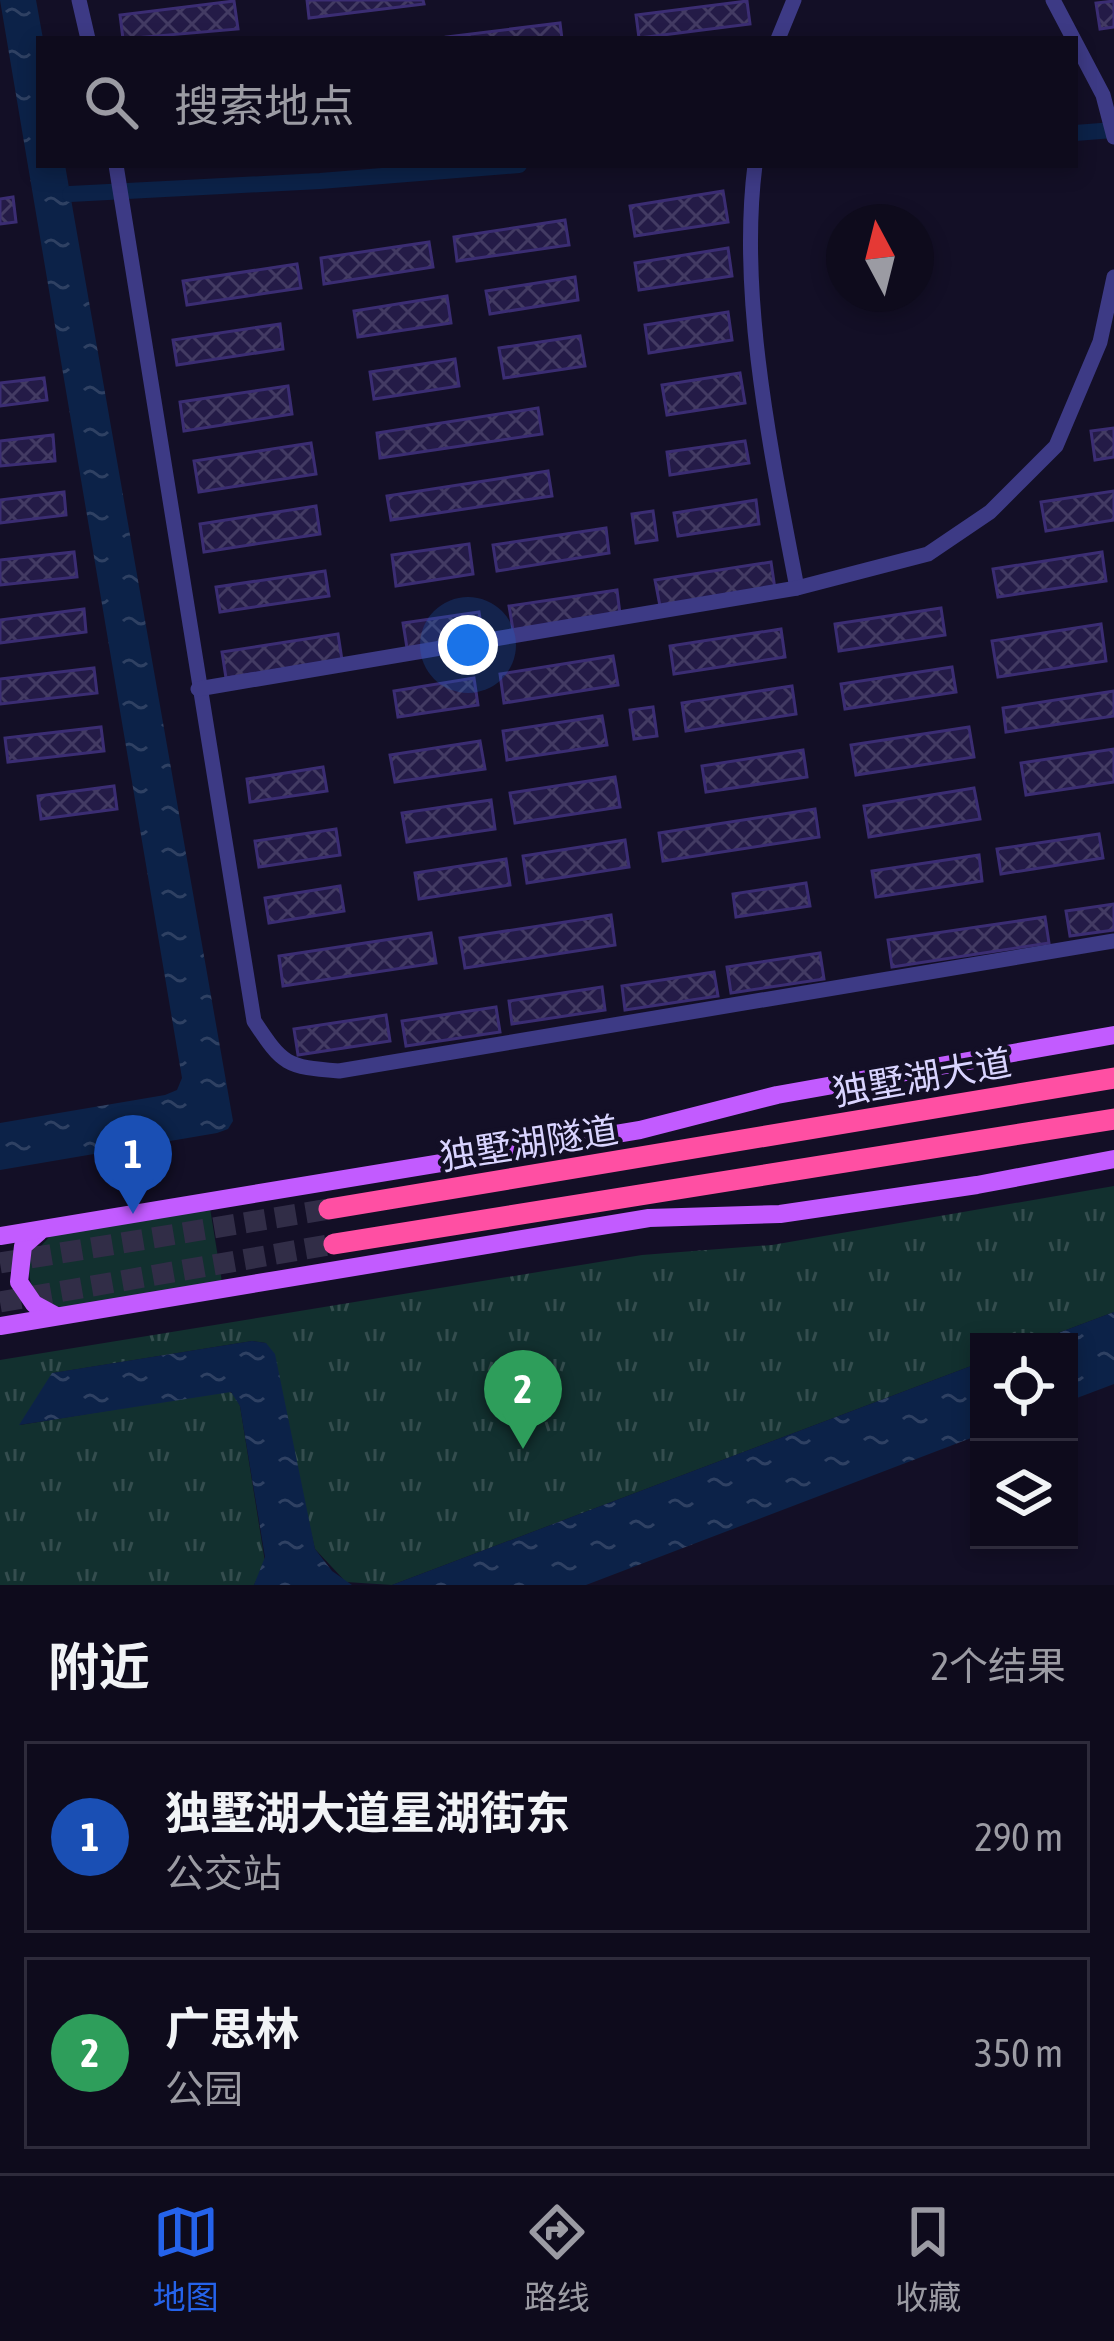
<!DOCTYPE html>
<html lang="zh">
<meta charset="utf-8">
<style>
body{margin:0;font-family:"Asap Condensed","Noto Sans SC",sans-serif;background:#1c1929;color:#f1f3f6}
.controls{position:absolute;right:36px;bottom:36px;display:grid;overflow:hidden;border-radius:0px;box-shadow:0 6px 18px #0003}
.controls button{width:108px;height:108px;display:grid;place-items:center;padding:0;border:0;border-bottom:3px solid #2e2b3b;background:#0e0b1c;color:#f1f3f6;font:60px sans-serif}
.compass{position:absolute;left:826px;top:204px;width:108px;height:108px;border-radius:50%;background:#0e0b1c;box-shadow:0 6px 18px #0003;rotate:353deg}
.you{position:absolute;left:468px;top:645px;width:42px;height:42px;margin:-30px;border:9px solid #fff;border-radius:50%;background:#1a73e8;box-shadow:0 0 0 18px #1a73e833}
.badge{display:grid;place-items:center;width:78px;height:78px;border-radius:50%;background:#2563eb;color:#fff;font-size:39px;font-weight:700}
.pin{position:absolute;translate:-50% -99px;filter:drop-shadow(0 3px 6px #0008)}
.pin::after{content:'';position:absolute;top:63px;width:42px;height:36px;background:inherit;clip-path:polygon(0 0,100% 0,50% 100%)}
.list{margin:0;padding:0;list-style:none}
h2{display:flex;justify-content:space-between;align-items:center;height:156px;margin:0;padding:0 48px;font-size:51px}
h2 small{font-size:39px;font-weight:400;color:#9b9ba3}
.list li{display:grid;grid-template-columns:78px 1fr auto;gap:36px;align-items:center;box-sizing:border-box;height:192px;margin:0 24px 24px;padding:0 24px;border:3px solid #2e2b3b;border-radius:0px}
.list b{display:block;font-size:45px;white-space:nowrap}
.list p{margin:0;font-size:39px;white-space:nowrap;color:#9b9ba3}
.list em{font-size:39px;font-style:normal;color:#9b9ba3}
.icon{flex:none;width:66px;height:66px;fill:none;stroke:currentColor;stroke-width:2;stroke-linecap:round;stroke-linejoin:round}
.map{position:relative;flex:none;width:1114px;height:1585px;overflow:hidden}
.search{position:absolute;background:#0e0b1c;box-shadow:0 6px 18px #0003;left:36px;right:36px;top:36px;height:132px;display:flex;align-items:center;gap:30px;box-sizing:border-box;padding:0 42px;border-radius:0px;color:#9b9ba3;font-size:45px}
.sheet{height:588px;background:#0e0b1c}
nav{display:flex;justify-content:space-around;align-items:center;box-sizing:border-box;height:168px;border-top:3px solid #2e2b3b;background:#0e0b1c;font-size:33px;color:#9b9ba3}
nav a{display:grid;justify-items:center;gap:6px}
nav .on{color:#2563eb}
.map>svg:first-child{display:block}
.green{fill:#12302f}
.park{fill:url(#park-tufts)}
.water{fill:url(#water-ripples)}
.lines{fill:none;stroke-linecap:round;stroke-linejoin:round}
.canal{stroke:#0c2248;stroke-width:16}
.building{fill:url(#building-cross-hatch);stroke:#3b2d73;stroke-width:3}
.highway-tunnel{stroke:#312d47;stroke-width:21;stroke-dasharray:21 10;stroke-linecap:butt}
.minor{stroke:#3d3a85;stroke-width:15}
.major{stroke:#c25bff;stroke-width:18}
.highway{stroke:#ff4fa3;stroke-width:21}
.labels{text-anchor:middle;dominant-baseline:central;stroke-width:9;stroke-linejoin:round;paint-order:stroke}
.street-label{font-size:36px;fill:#d9d4ff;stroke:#130f26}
</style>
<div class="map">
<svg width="1114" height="1585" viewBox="0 0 1114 1585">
<defs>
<pattern id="park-tufts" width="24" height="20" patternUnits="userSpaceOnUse" patternTransform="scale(3)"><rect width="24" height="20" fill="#12302f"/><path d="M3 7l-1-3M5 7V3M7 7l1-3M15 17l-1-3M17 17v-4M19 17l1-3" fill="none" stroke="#344d4e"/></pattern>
<pattern id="water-ripples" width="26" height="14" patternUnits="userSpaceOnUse" patternTransform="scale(3)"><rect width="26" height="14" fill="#0c2248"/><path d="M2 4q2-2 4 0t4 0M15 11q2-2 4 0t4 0" fill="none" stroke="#2f4163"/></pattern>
<pattern id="building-cross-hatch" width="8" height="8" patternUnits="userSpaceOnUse" patternTransform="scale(3)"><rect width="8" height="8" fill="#241b47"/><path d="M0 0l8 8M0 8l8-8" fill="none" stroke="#433b63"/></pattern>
</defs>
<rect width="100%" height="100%" fill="#130f26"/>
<path class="green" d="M210,1208L222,1282L60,1309C35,1298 26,1285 30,1258L51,1235Z"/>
<path class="park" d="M1114,1186V1312L1034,1342H979V1363L392,1585L346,1582L315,1549L266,1343L252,1341L53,1373L20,1425L227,1391L234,1394L240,1406L265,1562L254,1585H0V1360L642,1255L772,1245Z"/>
<g class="water">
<path d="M0,0H36L43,39H39V165H65L233,1121L228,1129L217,1133L0,1170V1123L165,1095L177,1090L182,1078Z"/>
<path d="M1114,1312V1384L1069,1401V1342H1034Z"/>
<path d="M252,1341L266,1343L275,1354L315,1549L332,1571L352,1585H254L265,1557L240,1406L231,1392L19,1425L52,1373Z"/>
<path d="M979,1363V1435L586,1585H392Z"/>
</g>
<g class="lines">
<g class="canal">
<path d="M1075,133L1114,130"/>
<path d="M70,194L320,181L519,165"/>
</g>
</g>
<g class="building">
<path d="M307,0H423L424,4L309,18Z"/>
<path d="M234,1L238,29L123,39L120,15Z"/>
<path d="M747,1L750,24L639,38L636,15Z"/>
<path d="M1114,1V27L1100,29L1096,3Z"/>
<path d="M560,23L562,39H446V37Z"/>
<path d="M723,191L728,222L635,236L630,206Z"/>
<path d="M13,197L16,222L0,224V199Z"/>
<path d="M565,220L569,245L457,261L454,237Z"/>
<path d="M429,242L433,267L324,284L321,258Z"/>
<path d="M728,248L732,276L639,290L635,263Z"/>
<path d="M297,264L301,288L187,305L183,281Z"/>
<path d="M575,277L578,300L490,314L486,291Z"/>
<path d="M447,296L451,323L358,337L354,311Z"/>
<path d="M728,312L732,340L649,353L645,325Z"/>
<path d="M280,324L283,349L177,365L173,340Z"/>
<path d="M580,336L585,366L504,378L499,348Z"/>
<path d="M455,359L459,386L374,399L370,372Z"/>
<path d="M740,373L745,403L667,415L662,385Z"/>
<path d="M44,378L47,400L0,406V383Z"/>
<path d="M288,386L292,414L184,431L180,402Z"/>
<path d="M538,408L542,434L380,458L377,433Z"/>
<path d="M1114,428V457L1095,460L1091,431Z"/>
<path d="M53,435L55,461L0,466V441Z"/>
<path d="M745,441L749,463L670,475L667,452Z"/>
<path d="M311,443L316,474L199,492L194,461Z"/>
<path d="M548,471L552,496L391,520L387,496Z"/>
<path d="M1114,491V520L1046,531L1041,502Z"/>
<path d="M64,492L66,515L0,523V500Z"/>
<path d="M756,500L759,524L678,536L674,513Z"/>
<path d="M316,506L320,534L204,552L200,524Z"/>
<path d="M653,511L657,540L636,543L632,514Z"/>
<path d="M606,528L609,553L497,571L493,545Z"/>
<path d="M469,544L473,574L396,586L392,555Z"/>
<path d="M74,552L77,577L0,585V560Z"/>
<path d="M1102,552L1106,581L998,597L993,569Z"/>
<path d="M771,562L775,589L660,606L655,580Z"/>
<path d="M325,571L329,596L220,612L216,587Z"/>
<path d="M617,590L620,614L513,630L509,606Z"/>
<path d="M941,608L945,635L839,651L835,624Z"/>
<path d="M84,609L86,632L0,643V620Z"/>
<path d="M479,612L483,637L407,648L403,623Z"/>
<path d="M1101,624L1106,661L998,677L992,641Z"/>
<path d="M781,629L785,657L674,674L670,646Z"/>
<path d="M338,634L342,660L226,678L222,652Z"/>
<path d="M613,656L618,685L504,703L500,674Z"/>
<path d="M952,667L956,692L845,709L841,684Z"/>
<path d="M94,668L97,693L0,704V679Z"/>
<path d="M474,678L478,705L398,717L394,691Z"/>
<path d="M792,686L796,714L686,731L682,703Z"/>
<path d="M1114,691V716L1006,732L1003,708Z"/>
<path d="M653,707L657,736L634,739L630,710Z"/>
<path d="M602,716L607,745L507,760L503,731Z"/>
<path d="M101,727L104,751L8,762L5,738Z"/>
<path d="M969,727L974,757L856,775L851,745Z"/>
<path d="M480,741L485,769L395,782L390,755Z"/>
<path d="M1114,749V782L1026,795L1021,763Z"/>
<path d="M803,750L807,777L706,792L702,766Z"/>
<path d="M323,767L327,791L250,802L247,779Z"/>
<path d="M615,777L620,807L515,823L510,793Z"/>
<path d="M114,786L117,809L41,819L38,796Z"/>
<path d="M974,788L980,819L869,837L864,806Z"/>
<path d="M491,800L495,829L407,842L402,813Z"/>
<path d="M815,809L819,837L663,861L659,833Z"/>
<path d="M336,829L340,855L259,867L255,841Z"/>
<path d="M1099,834L1103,858L1001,874L997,849Z"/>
<path d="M625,840L629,867L527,883L523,856Z"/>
<path d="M979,855L982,881L876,897L872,871Z"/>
<path d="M506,859L510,885L419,899L415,873Z"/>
<path d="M806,883L810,906L736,917L733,894Z"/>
<path d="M340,886L344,911L269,923L265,898Z"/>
<path d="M1114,904V930L1070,936L1066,911Z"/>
<path d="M611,915L615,945L465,968L460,938Z"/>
<path d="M1045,917L1049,943L892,967L888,940Z"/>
<path d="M431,933L436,963L283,986L279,956Z"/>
<path d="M820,953L824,979L731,993L727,967Z"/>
<path d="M714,972L718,996L625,1010L622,986Z"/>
<path d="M602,987L605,1010L512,1024L509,1001Z"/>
<path d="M496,1007L500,1032L406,1046L402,1021Z"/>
<path d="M386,1015L390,1041L298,1055L294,1029Z"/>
</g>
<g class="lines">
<g class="highway-tunnel">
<path d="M0,1263L329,1209"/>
<path d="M0,1302L334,1244"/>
</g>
<g class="minor">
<path d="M79,0L88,39"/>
<path d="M1053,0L1103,95L1114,137"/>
<path d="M778,39L794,0"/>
<path d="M116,165L254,1021C283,1065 286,1067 339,1071L1114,941"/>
<path d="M755,165C738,298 772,456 797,588"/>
<path d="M198,689L797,588L928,554L990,512L1056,446L1100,342L1114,277"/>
</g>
<g class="major">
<path d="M39,1232L23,1246L19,1282L34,1304L56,1316"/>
<path d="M0,1236L640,1130L777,1095L1114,1035"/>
<path d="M0,1326L649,1218L780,1214L977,1185L1114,1159"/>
</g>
<g class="highway">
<path d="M329,1209L1114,1078"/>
<path d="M334,1244L1114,1119"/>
</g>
</g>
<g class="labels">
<g class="street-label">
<text transform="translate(922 1077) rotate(-10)">独墅湖大道</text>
<text transform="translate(529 1143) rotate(-9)">独墅湖隧道</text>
</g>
</g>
</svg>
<div class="controls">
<button><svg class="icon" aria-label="locate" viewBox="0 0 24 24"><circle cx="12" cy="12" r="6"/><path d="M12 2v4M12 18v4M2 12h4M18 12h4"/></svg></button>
<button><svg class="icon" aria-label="layers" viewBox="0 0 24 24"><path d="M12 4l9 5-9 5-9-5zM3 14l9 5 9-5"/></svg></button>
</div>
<svg class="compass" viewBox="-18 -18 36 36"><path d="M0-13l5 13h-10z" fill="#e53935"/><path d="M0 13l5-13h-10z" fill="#9b9ba3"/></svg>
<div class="you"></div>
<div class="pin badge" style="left:133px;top:1214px;background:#1a4fb4">1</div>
<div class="pin badge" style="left:523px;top:1449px;background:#2e9e5b">2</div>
<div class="search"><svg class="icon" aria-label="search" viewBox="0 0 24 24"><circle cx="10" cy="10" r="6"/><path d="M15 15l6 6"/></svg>搜索地点</div>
</div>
<section class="sheet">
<h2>附近<small>2个结果</small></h2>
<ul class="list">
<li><span class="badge" style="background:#1a4fb4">1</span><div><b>独墅湖大道星湖街东</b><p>公交站</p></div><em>290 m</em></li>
<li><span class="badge" style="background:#2e9e5b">2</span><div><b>广思林</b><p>公园</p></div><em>350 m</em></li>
</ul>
</section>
<nav>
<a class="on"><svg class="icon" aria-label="map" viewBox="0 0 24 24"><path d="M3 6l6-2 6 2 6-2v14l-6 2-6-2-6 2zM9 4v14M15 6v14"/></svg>地图</a>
<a><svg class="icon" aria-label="directions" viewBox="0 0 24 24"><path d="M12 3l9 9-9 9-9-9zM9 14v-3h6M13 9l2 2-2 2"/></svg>路线</a>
<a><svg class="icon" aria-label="saved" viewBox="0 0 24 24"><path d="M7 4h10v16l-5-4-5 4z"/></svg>收藏</a>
</nav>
